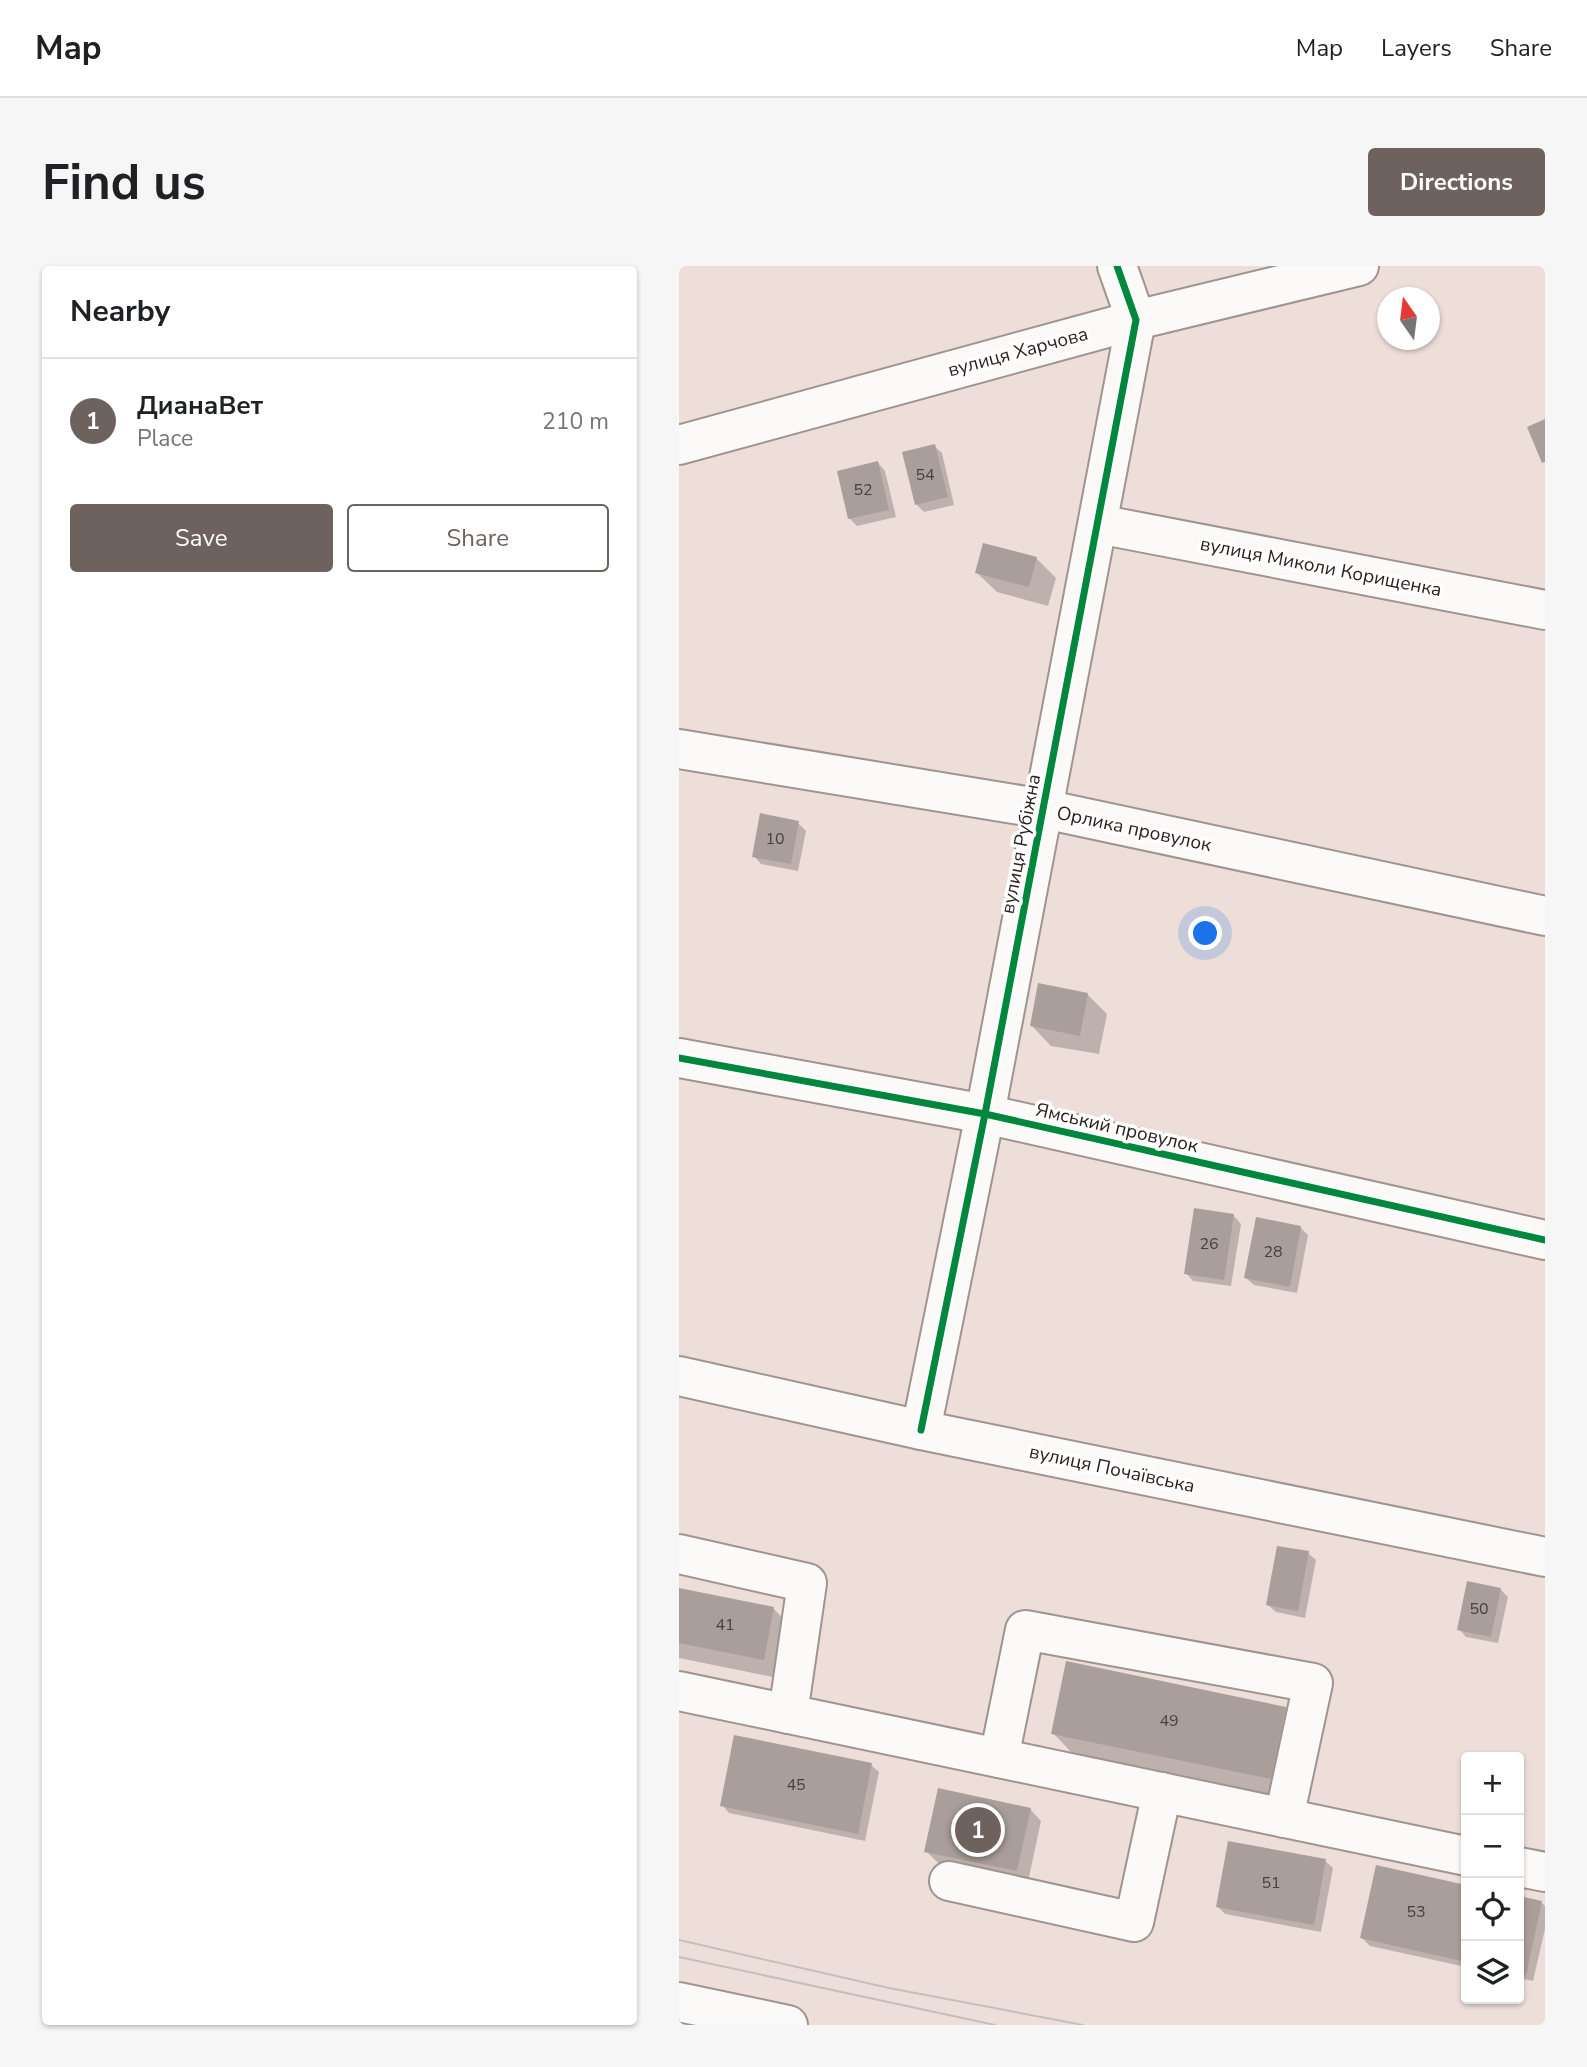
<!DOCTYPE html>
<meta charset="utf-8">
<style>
body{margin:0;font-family:"Nunito Sans",sans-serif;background:#f6f6f6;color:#202124}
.controls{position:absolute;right:21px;bottom:21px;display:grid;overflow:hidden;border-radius:7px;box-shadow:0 2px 5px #0004}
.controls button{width:63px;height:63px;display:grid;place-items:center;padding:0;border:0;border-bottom:2px solid #e0e0e0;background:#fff;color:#202124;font:35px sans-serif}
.compass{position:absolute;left:698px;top:21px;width:63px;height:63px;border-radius:50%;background:#fff;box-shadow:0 2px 5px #0004;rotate:346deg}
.you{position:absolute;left:527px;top:668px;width:24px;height:24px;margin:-18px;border:5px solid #fff;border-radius:50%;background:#1a73e8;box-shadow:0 0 0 10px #1a73e833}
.badge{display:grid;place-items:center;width:46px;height:46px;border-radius:50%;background:#6e625e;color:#fff;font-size:23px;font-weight:700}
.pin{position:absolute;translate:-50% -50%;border:4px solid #fff;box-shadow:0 2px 7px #0006}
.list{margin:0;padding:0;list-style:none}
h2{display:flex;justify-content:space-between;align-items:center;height:91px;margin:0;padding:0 28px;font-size:30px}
h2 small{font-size:23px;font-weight:400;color:#757577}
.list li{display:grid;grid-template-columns:46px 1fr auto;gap:21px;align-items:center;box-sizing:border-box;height:126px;padding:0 28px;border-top:2px solid #e0e0e0}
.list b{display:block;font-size:26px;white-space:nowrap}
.list p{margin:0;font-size:23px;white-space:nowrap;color:#757577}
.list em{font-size:23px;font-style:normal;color:#757577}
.actions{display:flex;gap:14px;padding:21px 28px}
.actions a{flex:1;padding:16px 0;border:2px solid #6e625e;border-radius:7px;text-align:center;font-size:24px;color:#6e625e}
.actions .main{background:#6e625e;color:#fff}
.icon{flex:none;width:38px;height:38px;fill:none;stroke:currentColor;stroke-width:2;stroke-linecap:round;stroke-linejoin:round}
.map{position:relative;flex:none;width:866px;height:1759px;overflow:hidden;border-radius:7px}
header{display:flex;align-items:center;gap:42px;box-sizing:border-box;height:98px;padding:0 35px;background:#fff;border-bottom:2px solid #e0e0e0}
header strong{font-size:33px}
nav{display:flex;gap:38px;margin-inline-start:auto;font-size:24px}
.intro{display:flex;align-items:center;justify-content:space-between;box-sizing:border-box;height:168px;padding:0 42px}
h1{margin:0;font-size:49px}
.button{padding:18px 32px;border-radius:7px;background:#6e625e;color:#fff;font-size:24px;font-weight:700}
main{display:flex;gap:42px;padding:0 42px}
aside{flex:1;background:#fff;border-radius:7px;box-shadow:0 2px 5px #0004}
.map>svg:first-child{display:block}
.shadow{fill:#0003}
.building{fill:#aa9e9a}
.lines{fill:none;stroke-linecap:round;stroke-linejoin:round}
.minor-casing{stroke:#9f9490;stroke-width:42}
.major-casing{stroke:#9f9490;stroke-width:42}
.minor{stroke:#fcfaf9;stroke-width:38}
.major{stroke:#fcfaf9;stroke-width:38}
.tram{stroke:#c4bfbf;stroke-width:2}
.cycleway-casing{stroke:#fff;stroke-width:11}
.cycleway{stroke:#00873e;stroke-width:7}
.labels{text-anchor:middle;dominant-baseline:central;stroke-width:7;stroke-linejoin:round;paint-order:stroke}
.number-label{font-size:16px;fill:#493f3c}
.street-label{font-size:19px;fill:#291f1c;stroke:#fff}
</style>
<header>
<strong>Map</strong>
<nav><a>Map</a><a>Layers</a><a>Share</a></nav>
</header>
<div class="intro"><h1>Find us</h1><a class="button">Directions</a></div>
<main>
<aside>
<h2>Nearby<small></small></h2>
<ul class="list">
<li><span class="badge">1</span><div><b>ДианаВет</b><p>Place</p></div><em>210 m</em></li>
</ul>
<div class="actions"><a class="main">Save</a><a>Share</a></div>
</aside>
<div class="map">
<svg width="866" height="1759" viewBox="0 0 866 1759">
<rect width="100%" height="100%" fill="#eeded9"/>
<g class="shadow">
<path d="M255,180L263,187L275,239L245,246L238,239Z"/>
<path d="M199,197L206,205L217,251L178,260L170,252Z"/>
<path d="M357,292L377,312L369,340L318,326L298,307Z"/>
<path d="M119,557L127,565L119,605L82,598L75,590Z"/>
<path d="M408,728L428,748L420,788L372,780L353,760Z"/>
<path d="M555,950L562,958L552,1020L514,1015L507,1007Z"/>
<path d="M621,961L629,969L618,1027L575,1019L567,1012Z"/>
<path d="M629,1287L637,1294L626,1352L597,1346L589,1339Z"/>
<path d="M821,1323L829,1331L819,1377L787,1371L780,1363Z"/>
<path d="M0,1324L95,1343L114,1363L104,1413L0,1392Z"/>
<path d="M607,1443L626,1463L612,1532L393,1487L374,1467Z"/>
<path d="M192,1499L200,1506L186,1575L50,1547L43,1539Z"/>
<path d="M351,1543L362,1555L349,1616L259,1597L247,1585Z"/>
<path d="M646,1595L654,1602L642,1666L546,1648L539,1641Z"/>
<path d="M698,1601L787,1621V1701L691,1680L683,1672Z"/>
<path d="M840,1632L863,1637L866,1640V1663L854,1715L840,1712Z"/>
</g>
<g class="building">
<path d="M866,153V196L863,197L848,161Z"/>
<path d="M256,178L269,231L236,239L223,186Z"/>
<path d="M199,195L210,244L169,253L158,205Z"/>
<path d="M304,277L358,291L350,321L296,307Z"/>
<path d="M81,547L120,555L112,598L73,591Z"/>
<path d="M359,717L409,727L401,770L351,760Z"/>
<path d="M515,942L555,948L545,1014L505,1008Z"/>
<path d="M577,951L622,960L611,1021L565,1012Z"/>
<path d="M598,1280L630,1285L619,1345L587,1339Z"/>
<path d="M788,1315L822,1322L812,1371L778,1364Z"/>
<path d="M0,1322L95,1341L85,1394L0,1377Z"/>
<path d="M387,1395L607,1441L592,1513L372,1468Z"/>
<path d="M55,1469L193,1497L179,1568L41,1540Z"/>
<path d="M259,1522L352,1542L338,1605L245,1586Z"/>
<path d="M549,1575L647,1593L635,1659L537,1641Z"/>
<path d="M697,1599L787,1619V1696L681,1672Z"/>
<path d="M840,1630L863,1635L847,1709L840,1707Z"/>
</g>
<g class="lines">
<g class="minor-casing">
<g id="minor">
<path d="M0,179L457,54L680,0"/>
<path d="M419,258L866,344"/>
<path d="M0,483L365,543L866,650"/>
<path d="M0,792L306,848L866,974"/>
<path d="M0,1110L242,1164L866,1291"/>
<path d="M242,1164L306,848L457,54L438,0"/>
<path d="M0,1288L128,1317L109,1448"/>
<path d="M0,1425L787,1590"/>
<path d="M320,1492L346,1364L634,1417L605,1552"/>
<path d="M840,1601L866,1606"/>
<path d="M270,1615L455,1656L483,1526"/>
</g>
</g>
<g class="major-casing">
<path id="major" d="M0,1736L109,1759"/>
</g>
<use href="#minor" class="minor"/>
<use href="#major" class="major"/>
<g class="tram">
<path d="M0,1674L210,1722L404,1759"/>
<path d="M0,1691L316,1759"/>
</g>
<g class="cycleway-casing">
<g id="cycleway">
<path d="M0,792L306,848L866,974"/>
<path d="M242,1164L306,848L457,54L438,0"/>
</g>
</g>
<use href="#cycleway" class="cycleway"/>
</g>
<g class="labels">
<g class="number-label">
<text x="246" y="209">54</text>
<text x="184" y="224">52</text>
<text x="96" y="573">10</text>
<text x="530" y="978">26</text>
<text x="594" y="986">28</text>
<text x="800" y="1343">50</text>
<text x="46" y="1359">41</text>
<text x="490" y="1455">49</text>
<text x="117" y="1519">45</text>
<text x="592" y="1617">51</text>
<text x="737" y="1646">53</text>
</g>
<g class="street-label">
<text transform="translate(339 86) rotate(-15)">вулиця Харчова</text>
<text transform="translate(642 301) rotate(11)">вулиця Миколи Корищенка</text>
<text transform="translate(455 563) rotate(12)">Орлика провулок</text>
<text transform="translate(342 578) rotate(-79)">вулиця Рубіжна</text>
<text transform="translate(438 862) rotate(13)">Ямський провулок</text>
<text transform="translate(433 1203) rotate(12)">вулиця Почаївська</text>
</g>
</g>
</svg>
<div class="controls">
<button>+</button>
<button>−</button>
<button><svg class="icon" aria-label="locate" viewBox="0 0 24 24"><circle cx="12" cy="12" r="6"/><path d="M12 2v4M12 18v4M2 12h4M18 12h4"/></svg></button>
<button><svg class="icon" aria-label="layers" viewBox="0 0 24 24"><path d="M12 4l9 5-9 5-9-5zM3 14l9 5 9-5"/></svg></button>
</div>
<svg class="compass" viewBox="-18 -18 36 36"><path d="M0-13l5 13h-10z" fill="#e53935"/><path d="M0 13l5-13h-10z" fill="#757577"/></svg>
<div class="you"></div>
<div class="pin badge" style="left:299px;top:1564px">1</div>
</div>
</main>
